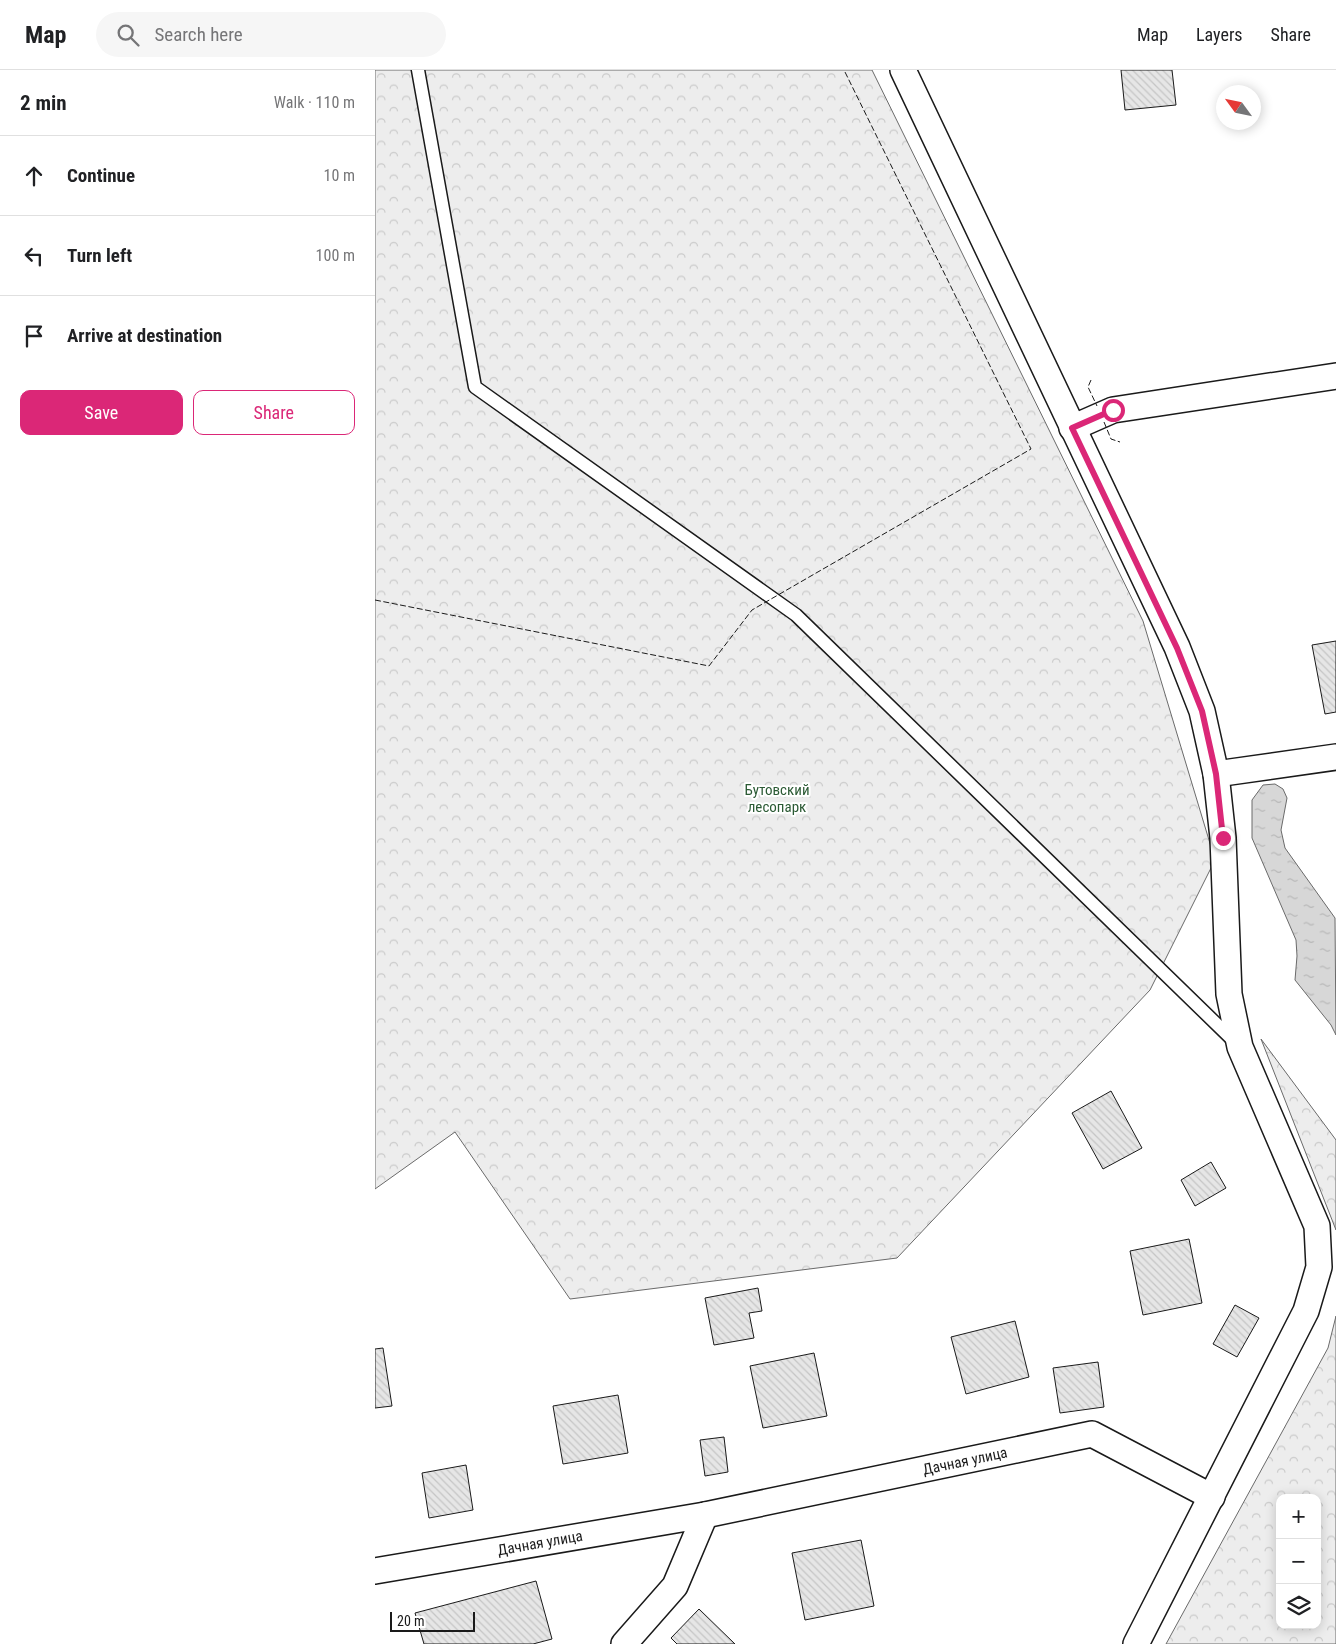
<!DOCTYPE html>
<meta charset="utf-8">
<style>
body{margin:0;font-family:"Roboto Condensed",sans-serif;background:#f6f6f6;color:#202124}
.controls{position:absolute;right:15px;bottom:15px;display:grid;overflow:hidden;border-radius:10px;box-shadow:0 2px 12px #0003}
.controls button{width:45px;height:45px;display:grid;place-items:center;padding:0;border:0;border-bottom:1px solid #e0e0e0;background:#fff;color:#202124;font:25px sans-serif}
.compass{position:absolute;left:841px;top:15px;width:45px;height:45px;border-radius:50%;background:#fff;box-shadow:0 2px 12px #0003;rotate:303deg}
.scale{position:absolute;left:15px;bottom:12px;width:85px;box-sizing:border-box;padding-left:5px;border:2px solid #1a1a1a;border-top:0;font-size:14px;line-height:18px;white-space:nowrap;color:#1a1a1a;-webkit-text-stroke:4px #fff;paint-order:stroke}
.stop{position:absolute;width:15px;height:15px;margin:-11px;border:4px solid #db2777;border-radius:50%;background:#fff}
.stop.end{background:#db2777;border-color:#fff;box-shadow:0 1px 5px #0008}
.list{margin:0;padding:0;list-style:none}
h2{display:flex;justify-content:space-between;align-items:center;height:65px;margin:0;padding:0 20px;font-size:21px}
h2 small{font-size:16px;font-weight:400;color:#757577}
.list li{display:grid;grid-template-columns:32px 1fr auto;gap:15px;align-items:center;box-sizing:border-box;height:80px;padding:0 20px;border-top:1px solid #e0e0e0}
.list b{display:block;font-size:19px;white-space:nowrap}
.list em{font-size:16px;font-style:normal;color:#757577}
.actions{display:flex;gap:10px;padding:15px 20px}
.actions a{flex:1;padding:11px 0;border:1px solid #db2777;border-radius:10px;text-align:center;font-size:18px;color:#db2777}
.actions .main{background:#db2777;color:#fff}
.icon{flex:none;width:28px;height:28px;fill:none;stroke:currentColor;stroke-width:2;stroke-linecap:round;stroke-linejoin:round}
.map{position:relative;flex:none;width:961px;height:1574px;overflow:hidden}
header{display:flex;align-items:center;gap:30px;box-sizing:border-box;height:70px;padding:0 25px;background:#fff;border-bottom:1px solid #e0e0e0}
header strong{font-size:24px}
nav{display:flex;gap:28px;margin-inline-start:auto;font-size:18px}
.search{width:350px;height:45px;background:#f6f6f6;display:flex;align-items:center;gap:12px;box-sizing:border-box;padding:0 18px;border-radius:28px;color:#757577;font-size:19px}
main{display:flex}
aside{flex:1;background:#fff}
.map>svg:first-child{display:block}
.forest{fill:url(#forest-crowns);stroke:#6a6a6a;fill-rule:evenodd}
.water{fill:url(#water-ripples);stroke:#6a6a6a}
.building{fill:url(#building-back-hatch);stroke:#1a1a1a}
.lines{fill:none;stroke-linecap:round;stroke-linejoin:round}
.service-casing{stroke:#1a1a1a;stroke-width:15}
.minor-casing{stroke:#1a1a1a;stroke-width:28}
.service{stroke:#fff;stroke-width:12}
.minor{stroke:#fff;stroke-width:25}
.fence{stroke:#1a1a1a;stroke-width:1;stroke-dasharray:6 2.5;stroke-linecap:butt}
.route{stroke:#db2777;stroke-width:6}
.labels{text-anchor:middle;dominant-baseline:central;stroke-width:4;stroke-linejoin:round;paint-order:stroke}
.park-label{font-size:15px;fill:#2b5a34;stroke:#fff}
.street-label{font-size:15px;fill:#1a1a1a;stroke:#fff}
</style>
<header>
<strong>Map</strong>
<div class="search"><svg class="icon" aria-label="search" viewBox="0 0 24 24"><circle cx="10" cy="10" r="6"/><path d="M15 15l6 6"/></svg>Search here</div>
<nav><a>Map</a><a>Layers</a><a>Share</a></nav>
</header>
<main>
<aside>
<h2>2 min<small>Walk · 110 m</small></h2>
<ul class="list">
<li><svg class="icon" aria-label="ahead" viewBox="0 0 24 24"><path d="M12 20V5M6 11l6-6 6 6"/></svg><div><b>Continue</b></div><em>10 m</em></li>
<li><svg class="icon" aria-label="left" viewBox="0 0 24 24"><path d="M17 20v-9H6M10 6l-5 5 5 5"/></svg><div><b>Turn left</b></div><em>100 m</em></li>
<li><svg class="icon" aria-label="arrive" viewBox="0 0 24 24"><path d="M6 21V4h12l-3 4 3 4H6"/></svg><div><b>Arrive at destination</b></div></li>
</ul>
<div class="actions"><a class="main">Save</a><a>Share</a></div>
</aside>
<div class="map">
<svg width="961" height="1574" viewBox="0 0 961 1574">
<defs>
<pattern id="forest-crowns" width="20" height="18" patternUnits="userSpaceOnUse" patternTransform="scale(1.25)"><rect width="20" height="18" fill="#ededed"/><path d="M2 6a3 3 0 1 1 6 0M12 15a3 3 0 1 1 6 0" fill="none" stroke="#cbcbcb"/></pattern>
<pattern id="water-ripples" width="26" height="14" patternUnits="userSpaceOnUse" patternTransform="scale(1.25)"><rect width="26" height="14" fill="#d7d7d7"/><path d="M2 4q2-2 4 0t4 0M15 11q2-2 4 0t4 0" fill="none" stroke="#b8b8b8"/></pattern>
<pattern id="building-back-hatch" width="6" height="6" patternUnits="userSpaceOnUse" patternTransform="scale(1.25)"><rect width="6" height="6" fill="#e6e6e6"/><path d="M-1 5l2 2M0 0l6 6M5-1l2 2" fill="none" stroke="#c5c5c5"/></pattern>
</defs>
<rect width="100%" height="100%" fill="#fff"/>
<g class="forest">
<path d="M0,0H497L768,551L840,790L775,920L522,1188L195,1229L80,1062L0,1119Z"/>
<path d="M886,969L961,1070V1160Z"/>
<path d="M961,1246V1574H791L953,1278ZM905,1428H942V1555H905Z"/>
</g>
<path class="water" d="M900,714L908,719L912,728L906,760L910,778L960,848L961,965L956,955L920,910L922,886L921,870L877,768V730L888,715Z"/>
<g class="building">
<path d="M746,0H797L801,35L750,40Z"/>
<path d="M961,571V642L950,644L937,575Z"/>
<path d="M736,1021L767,1078L728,1099L697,1043Z"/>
<path d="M836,1092L851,1118L820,1136L806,1110Z"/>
<path d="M814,1169L827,1233L768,1245L755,1181Z"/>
<path d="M383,1218L387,1241L374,1243L379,1268L339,1275L330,1228Z"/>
<path d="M860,1235L884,1248L862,1287L838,1274Z"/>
<path d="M640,1251L654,1307L591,1324L576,1267Z"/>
<path d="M8,1278L17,1336L0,1338V1279Z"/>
<path d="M439,1283L452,1346L388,1358L375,1296Z"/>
<path d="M723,1292L729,1337L685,1343L678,1298Z"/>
<path d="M243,1325L253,1383L188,1394L178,1336Z"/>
<path d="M349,1367L353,1402L330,1406L325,1370Z"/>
<path d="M91,1395L98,1440L54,1448L47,1403Z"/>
<path d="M486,1470L499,1536L430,1550L417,1483Z"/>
<path d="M161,1511L177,1569L158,1574H49L40,1543Z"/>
<path d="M324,1539L360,1574H302L296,1568Z"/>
</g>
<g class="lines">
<g class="service-casing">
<path id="service" d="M43,0L100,317L421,545L861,973"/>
</g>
<g class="minor-casing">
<g id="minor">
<path d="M528,0L802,577L827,641L841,704L848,768L854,924L865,977L942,1156L944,1197L931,1241L761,1574"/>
<path d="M697,358L738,340L961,306"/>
<path d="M841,704L961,687"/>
<path d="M0,1501L330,1445L717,1364L837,1427"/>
<path d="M249,1574L300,1516L330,1445"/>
</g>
</g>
<use href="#service" class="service"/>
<use href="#minor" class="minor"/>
<g class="fence">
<path d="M716,310L713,317L722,336"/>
<path d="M729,352L736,369L745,372"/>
<path d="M0,530L334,596L377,540L656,379L469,0"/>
</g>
</g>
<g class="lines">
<path class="route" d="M738,340L697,358L802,578L827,641L841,704L848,768"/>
</g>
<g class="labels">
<g class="park-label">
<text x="402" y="720">Бутовский<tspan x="402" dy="17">лесопарк</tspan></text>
</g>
<g class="street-label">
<text transform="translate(590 1391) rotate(-12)">Дачная улица</text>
<text transform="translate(165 1473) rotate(-10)">Дачная улица</text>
</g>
</g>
</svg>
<div class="controls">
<button>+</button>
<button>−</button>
<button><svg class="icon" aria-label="layers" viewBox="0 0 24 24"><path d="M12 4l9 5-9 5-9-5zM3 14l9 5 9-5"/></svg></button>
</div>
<svg class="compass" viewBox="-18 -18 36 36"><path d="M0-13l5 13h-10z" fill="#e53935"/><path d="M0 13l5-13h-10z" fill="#757577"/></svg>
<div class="scale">20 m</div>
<div class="stop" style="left:738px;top:340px"></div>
<div class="stop end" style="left:848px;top:768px"></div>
</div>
</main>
